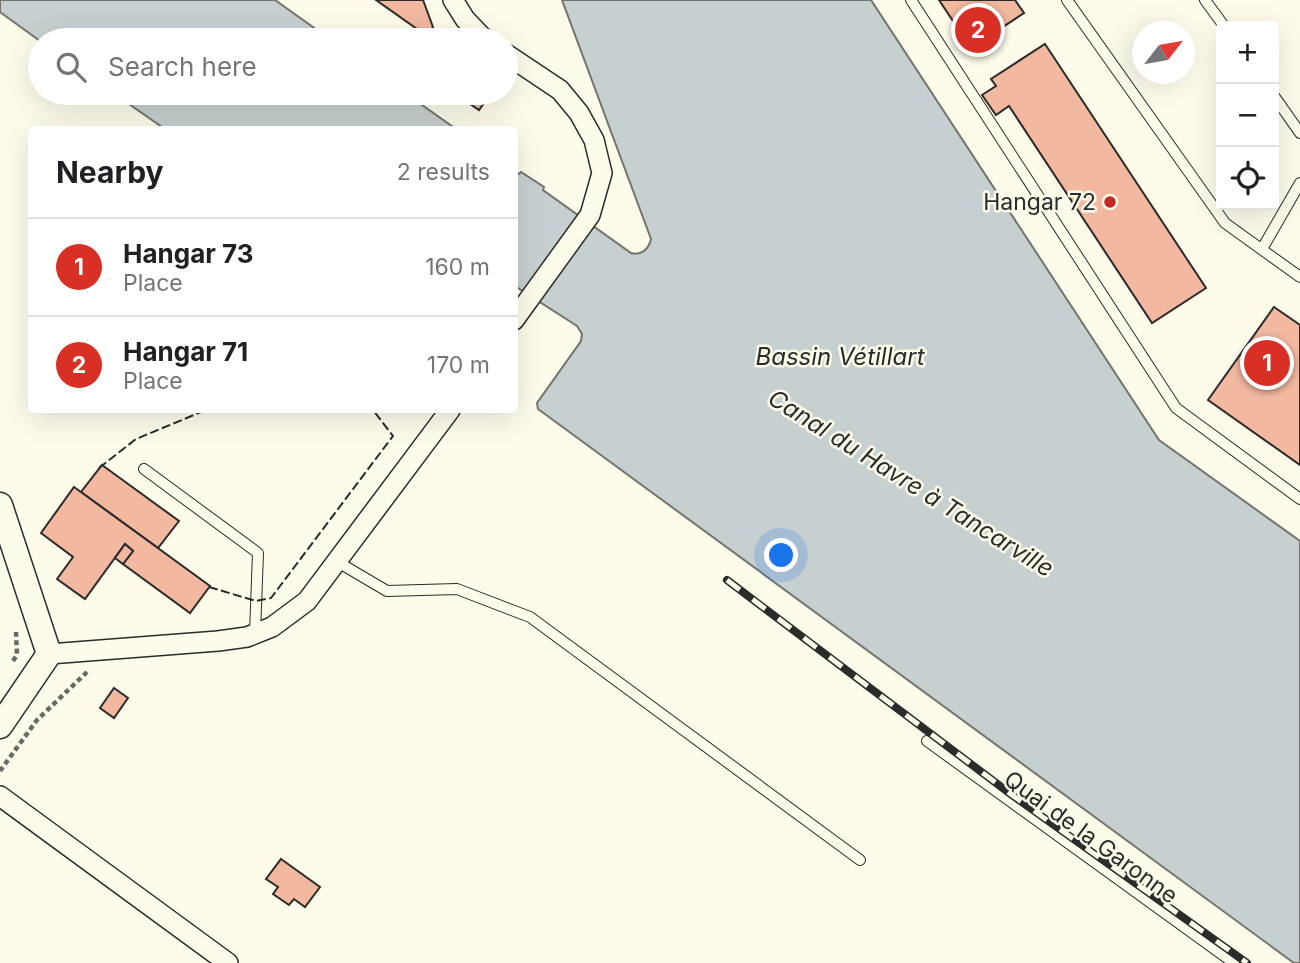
<!DOCTYPE html>
<meta charset="utf-8">
<style>
body{margin:0;font-family:Inter,sans-serif;background:#f2f2f2;color:#202124}
.controls{position:absolute;right:21px;top:21px;display:grid;overflow:hidden;border-radius:7px;box-shadow:0 7px 28px #0002}
.controls button{width:63px;height:63px;display:grid;place-items:center;padding:0;border:0;border-bottom:2px solid #e0e0e0;background:#fff;color:#202124;font:35px sans-serif}
.compass{position:absolute;left:1132px;top:21px;width:63px;height:63px;border-radius:50%;background:#fff;box-shadow:0 7px 28px #0002;rotate:59deg}
.you{position:absolute;left:782px;top:556px;width:24px;height:24px;margin:-18px;border:5px solid #fff;border-radius:50%;background:#1a73e8;box-shadow:0 0 0 10px #1a73e833}
.badge{display:grid;place-items:center;width:46px;height:46px;border-radius:50%;background:#d93025;color:#fff;font-size:23px;font-weight:700}
.pin{position:absolute;translate:-50% -50%;border:4px solid #fff;box-shadow:0 2px 7px #0006}
.list{margin:0;padding:0;list-style:none}
h2{display:flex;justify-content:space-between;align-items:center;height:91px;margin:0;padding:0 28px;font-size:30px}
h2 small{font-size:23px;font-weight:400;color:#757577}
.list li{display:grid;grid-template-columns:46px 1fr auto;gap:21px;align-items:center;box-sizing:border-box;height:98px;padding:0 28px;border-top:2px solid #e0e0e0}
.list b{display:block;font-size:26px;white-space:nowrap}
.list p{margin:0;font-size:23px;white-space:nowrap;color:#757577}
.list em{font-size:23px;font-style:normal;color:#757577}
.icon{flex:none;width:38px;height:38px;fill:none;stroke:currentColor;stroke-width:2;stroke-linecap:round;stroke-linejoin:round}
.map{position:relative;flex:none;width:1300px;height:963px;overflow:hidden}
.search{position:absolute;background:#fff;box-shadow:0 7px 28px #0002;left:28px;top:28px;width:490px;height:77px;display:flex;align-items:center;gap:18px;box-sizing:border-box;padding:0 24px;border-radius:38px;color:#757577;font-size:26px}
.panel{position:absolute;background:#fff;box-shadow:0 7px 28px #0002;left:28px;top:126px;width:490px;height:287px;border-radius:7px}
.map>svg:first-child{display:block}
.water{fill:#c7d0d0;stroke:#74746e;stroke-width:2}
.building{fill:#f2b8a0;stroke:#2b2b2b;stroke-width:2}
.lines{fill:none;stroke-linecap:round;stroke-linejoin:round}
.service-casing{stroke:#2b2b2b;stroke-width:12}
.minor-casing{stroke:#2b2b2b;stroke-width:22}
.tertiary-casing{stroke:#2b2b2b;stroke-width:27}
.path{stroke:#6a6964;stroke-width:4.5;stroke-dasharray:5 3.5;stroke-linecap:butt}
.service{stroke:#fdfbea;stroke-width:10}
.minor{stroke:#fdfbea;stroke-width:19}
.tertiary{stroke:#fdfbea;stroke-width:24}
.rail-casing{stroke:#2b2b2b;stroke-width:8}
.rail{stroke:#fdfbea;stroke-width:5;stroke-dasharray:16;stroke-linecap:butt}
.fence{stroke:#2b2b2b;stroke-width:2;stroke-dasharray:9 3.5;stroke-linecap:butt}
.poi-dot{fill:#c62828;stroke:#fdfbea;stroke-width:2.5}
.labels{text-anchor:middle;dominant-baseline:central;stroke-width:5;stroke-linejoin:round;paint-order:stroke}
.poi-label{font-size:23px;fill:#2b2b2b;stroke:#fdfbea;text-anchor:end}
.street-label{font-size:23px;fill:#2b2b2b;stroke:#fdfbea}
.water-label{font-size:24px;font-style:italic;fill:#2b2b2b;stroke:#fdfbea}
</style>
<div class="map">
<svg width="1300" height="963" viewBox="0 0 1300 963">
<rect width="100%" height="100%" fill="#fdfbea"/>
<g class="water">
<path d="M0,0H275L331,40L40,41L0,12Z"/>
<path d="M562,0H871L1159,440L1300,541V963H1294L538,409L537,403L581,341L582,334L577,326L518,288L515,282V171L519,174L521,172L544,187L543,190L631,253C641,256 649,249 651,239Z"/>
<path d="M113,93H405L456,129H165Z"/>
</g>
<g class="building">
<path d="M376,0H423L433,27L427,36Z"/>
<path d="M939,0H1015L1024,13L971,48Z"/>
<path d="M1045,44L1206,288L1152,323L1009,106L996,115L982,95L996,86L991,79Z"/>
<path d="M454,93H491L479,110Z"/>
<path d="M1274,307L1300,325V465L1208,400Z"/>
<path d="M102,465L179,521L158,548L81,492Z"/>
<path d="M74,487L210,586L190,613L123,564L133,551L125,544L85,599L57,579L73,557L41,533Z"/>
<path d="M125,544L133,551L123,564L115,558Z"/>
<path d="M114,688L128,698L114,718L100,708Z"/>
<path d="M281,859L320,887L305,907L294,899L289,905L273,894L278,887L266,879Z"/>
</g>
<g class="lines">
<g class="service-casing">
<g id="service">
<path d="M911,0L1176,408L1300,499"/>
<path d="M1067,0L1225,223L1300,277"/>
<path d="M1205,0L1224,26"/>
<path d="M1274,96L1300,133"/>
<path d="M1262,249L1300,183"/>
<path d="M144,469L258,553L255,633"/>
<path d="M336,561L387,591L457,589L530,617L860,860"/>
<path d="M927,741L1234,963"/>
</g>
</g>
<g class="minor-casing">
<g id="minor">
<path d="M453,0L465,19L485,40"/>
<path d="M506,54L560,90L579,113L594,140L602,173L590,215L514,320"/>
<path d="M49,654L218,641L247,637L272,627L307,601L450,410"/>
<path d="M0,796L228,963"/>
</g>
</g>
<g class="tertiary-casing">
<path id="tertiary" d="M0,505L49,654L0,726"/>
</g>
<g class="path">
<path d="M13,661L17,655L16,632"/>
<path d="M0,771L37,720L87,672"/>
</g>
<use href="#service" class="service"/>
<use href="#minor" class="minor"/>
<use href="#tertiary" class="tertiary"/>
<g class="rail-casing">
<path id="rail" d="M727,580L1012,795L1247,963"/>
</g>
<use href="#rail" class="rail"/>
<g class="fence">
<path d="M99,468L136,439L206,410"/>
<path d="M209,587L256,601L271,598L393,436L373,410"/>
</g>
</g>
<circle class="poi-dot" cx="1110" cy="202" r="7"/>
<g class="labels">
<g class="poi-label">
<text x="1096" y="202">Hangar 72</text>
</g>
<g class="street-label">
<text transform="translate(1091 837) rotate(36)">Quai de la Garonne</text>
</g>
<g class="water-label">
<text x="840" y="356">Bassin Vétillart</text>
<text transform="translate(911 483) rotate(32)">Canal du Havre à Tancarville</text>
</g>
</g>
</svg>
<div class="controls">
<button>+</button>
<button>−</button>
<button><svg class="icon" aria-label="locate" viewBox="0 0 24 24"><circle cx="12" cy="12" r="6"/><path d="M12 2v4M12 18v4M2 12h4M18 12h4"/></svg></button>
</div>
<svg class="compass" viewBox="-18 -18 36 36"><path d="M0-13l5 13h-10z" fill="#e53935"/><path d="M0 13l5-13h-10z" fill="#757577"/></svg>
<div class="you"></div>
<div class="pin badge" style="left:1267px;top:363px">1</div>
<div class="pin badge" style="left:978px;top:30px">2</div>
<div class="search"><svg class="icon" aria-label="search" viewBox="0 0 24 24"><circle cx="10" cy="10" r="6"/><path d="M15 15l6 6"/></svg>Search here</div>
<section class="panel">
<h2>Nearby<small>2 results</small></h2>
<ul class="list">
<li><span class="badge">1</span><div><b>Hangar 73</b><p>Place</p></div><em>160 m</em></li>
<li><span class="badge">2</span><div><b>Hangar 71</b><p>Place</p></div><em>170 m</em></li>
</ul>
</section>
</div>
